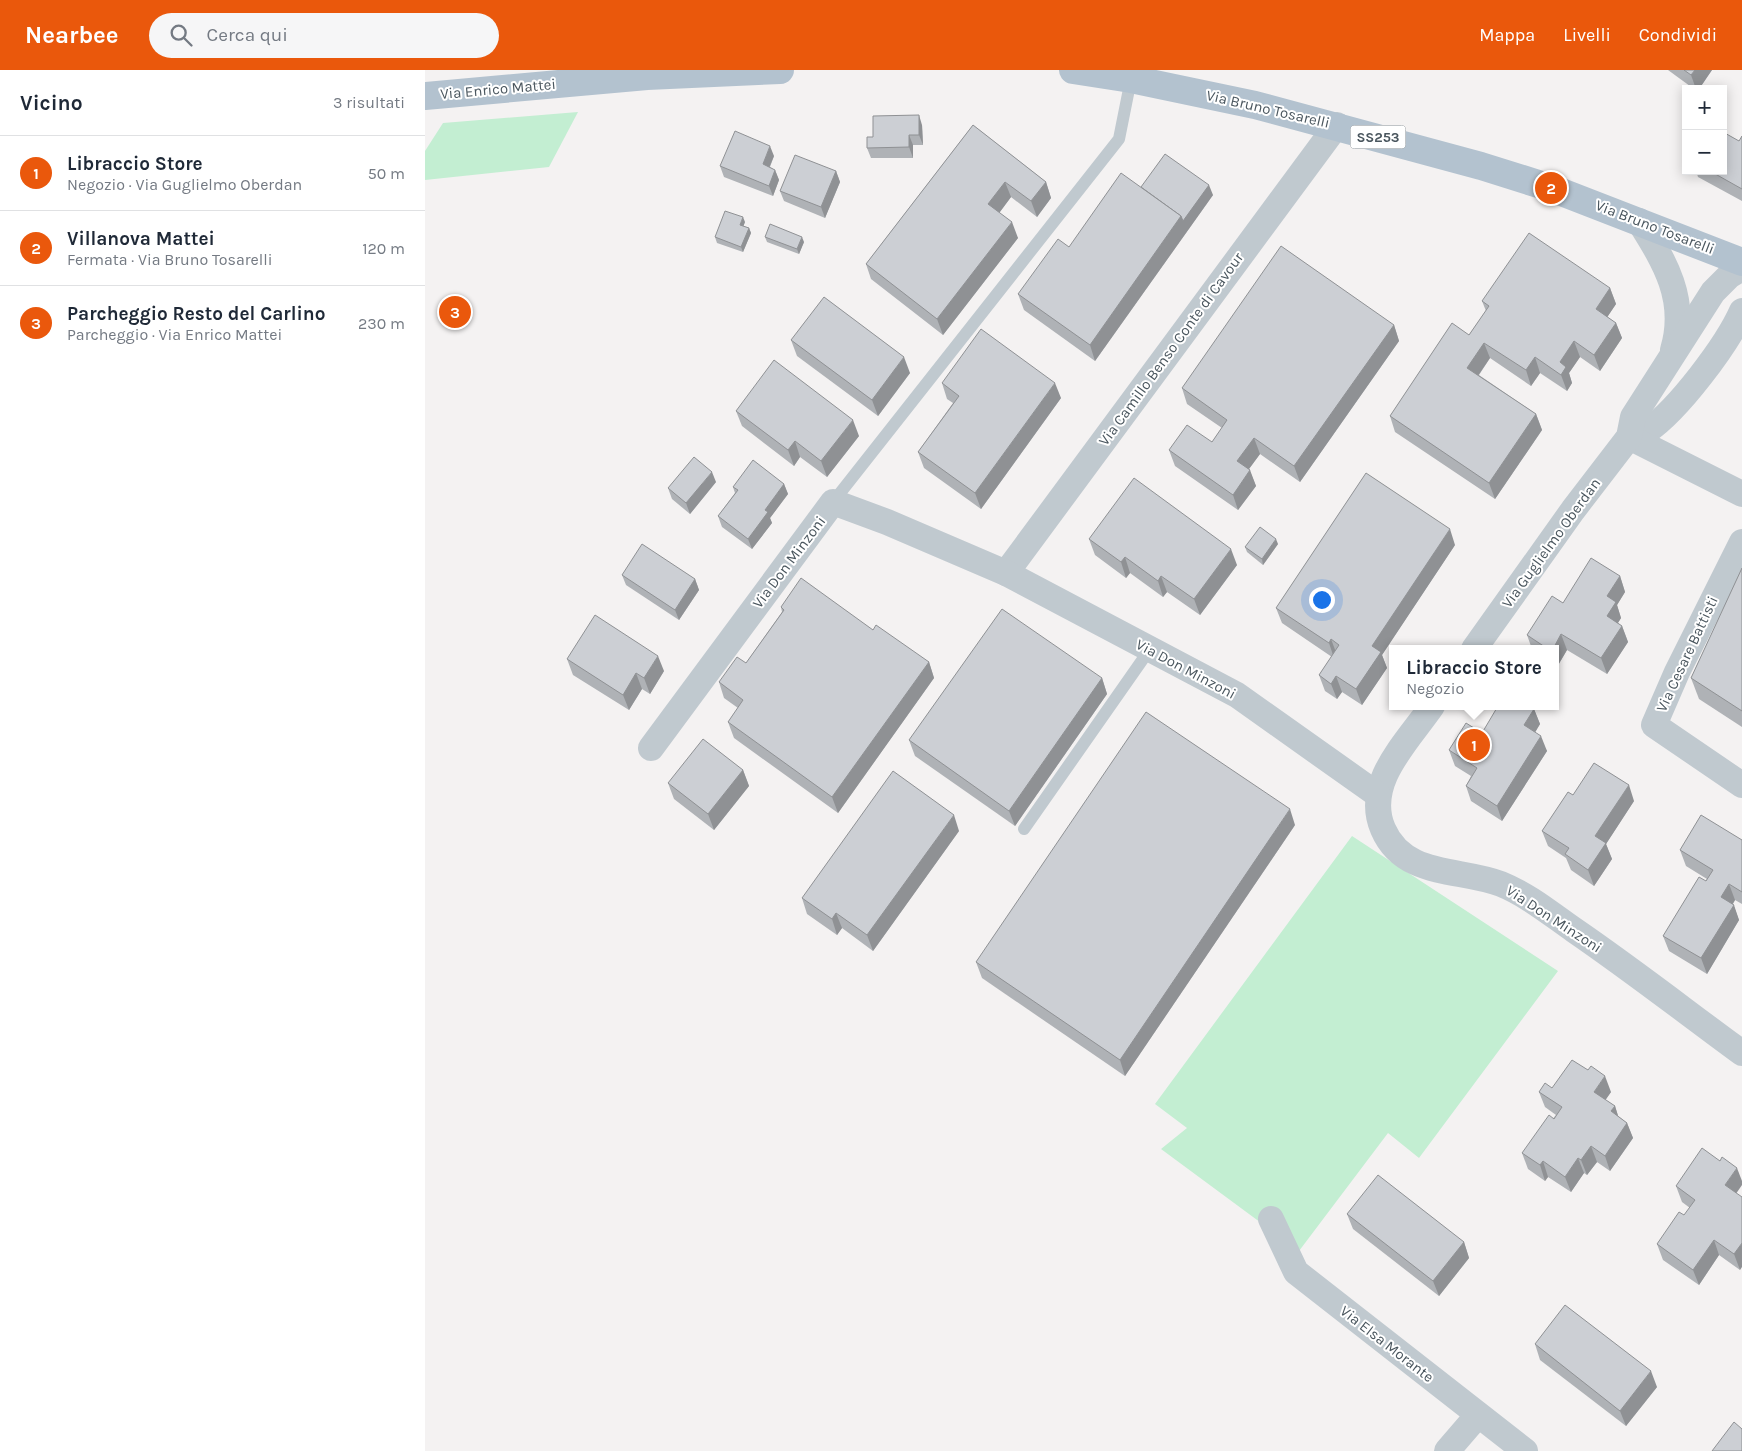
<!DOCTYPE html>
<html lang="it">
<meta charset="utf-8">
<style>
body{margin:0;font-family:Karla,sans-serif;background:#f6f6f7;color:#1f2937}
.controls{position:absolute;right:15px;top:15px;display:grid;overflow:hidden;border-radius:0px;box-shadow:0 2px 12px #0003}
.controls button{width:45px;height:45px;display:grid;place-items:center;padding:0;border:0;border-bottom:1px solid #e0e1e3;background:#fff;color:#1f2937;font:25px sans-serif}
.you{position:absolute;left:896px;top:529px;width:18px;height:18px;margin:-12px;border:4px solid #fff;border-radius:50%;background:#1a73e8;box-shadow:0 0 0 8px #1a73e833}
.badge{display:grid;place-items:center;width:32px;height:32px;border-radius:50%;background:#ea580c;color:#fff;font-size:16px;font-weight:700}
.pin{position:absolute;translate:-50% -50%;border:2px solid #fff;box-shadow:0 1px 5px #0006}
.popup{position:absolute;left:964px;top:575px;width:170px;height:65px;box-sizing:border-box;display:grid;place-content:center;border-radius:0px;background:#fff;filter:drop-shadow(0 1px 4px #0005);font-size:16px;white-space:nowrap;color:#747a83}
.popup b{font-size:19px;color:#1f2937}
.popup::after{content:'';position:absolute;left:50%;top:100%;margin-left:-10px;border:10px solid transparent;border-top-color:#fff}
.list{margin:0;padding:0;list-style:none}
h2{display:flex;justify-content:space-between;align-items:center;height:65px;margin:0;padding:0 20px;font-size:21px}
h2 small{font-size:16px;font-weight:400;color:#747a83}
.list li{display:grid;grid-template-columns:32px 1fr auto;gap:15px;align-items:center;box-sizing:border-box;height:75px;padding:0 20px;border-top:1px solid #e0e1e3}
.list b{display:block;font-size:19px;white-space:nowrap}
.list p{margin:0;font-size:16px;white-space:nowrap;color:#747a83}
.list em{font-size:16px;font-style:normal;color:#747a83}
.icon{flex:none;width:28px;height:28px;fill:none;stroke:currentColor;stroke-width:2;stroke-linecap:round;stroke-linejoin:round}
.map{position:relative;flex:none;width:1317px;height:1381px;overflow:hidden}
header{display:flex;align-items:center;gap:30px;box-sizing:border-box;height:70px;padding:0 25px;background:#ea580c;color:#fff}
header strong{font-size:24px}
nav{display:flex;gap:28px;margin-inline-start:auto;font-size:18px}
.search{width:350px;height:45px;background:#f6f6f7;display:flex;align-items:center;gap:12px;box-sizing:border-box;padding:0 18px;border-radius:28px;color:#747a83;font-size:19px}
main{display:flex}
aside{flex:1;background:#fff}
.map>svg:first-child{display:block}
.green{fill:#c3eed2}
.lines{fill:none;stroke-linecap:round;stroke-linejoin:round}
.service{stroke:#c0c9cf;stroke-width:12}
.minor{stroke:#c0c9cf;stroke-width:26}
.primary{stroke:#b3c2cf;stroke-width:28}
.wall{fill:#afb2b6}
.shaded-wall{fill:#8f9194}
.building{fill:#cccfd4;stroke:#8f9194}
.labels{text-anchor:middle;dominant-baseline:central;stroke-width:4;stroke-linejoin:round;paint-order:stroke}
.shield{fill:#fff;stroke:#80898e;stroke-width:1}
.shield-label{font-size:14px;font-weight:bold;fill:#4a565e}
.street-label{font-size:15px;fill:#4a565e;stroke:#fff}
</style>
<header>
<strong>Nearbee</strong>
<div class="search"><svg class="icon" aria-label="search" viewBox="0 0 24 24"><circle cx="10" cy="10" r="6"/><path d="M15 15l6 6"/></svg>Cerca qui</div>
<nav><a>Mappa</a><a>Livelli</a><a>Condividi</a></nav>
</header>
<main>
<aside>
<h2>Vicino<small>3 risultati</small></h2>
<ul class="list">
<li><span class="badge">1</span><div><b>Libraccio Store</b><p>Negozio · Via Guglielmo Oberdan</p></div><em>50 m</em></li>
<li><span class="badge">2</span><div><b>Villanova Mattei</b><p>Fermata · Via Bruno Tosarelli</p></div><em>120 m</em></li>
<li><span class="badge">3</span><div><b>Parcheggio Resto del Carlino</b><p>Parcheggio · Via Enrico Mattei</p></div><em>230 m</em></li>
</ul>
</aside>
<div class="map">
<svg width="1317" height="1381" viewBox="0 0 1317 1381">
<rect width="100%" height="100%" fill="#f4f2f2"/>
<g class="green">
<path d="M153,42L124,97L0,110V81L18,53Z"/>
<path d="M927,766L1133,901L994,1088L963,1063L874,1181L736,1079L762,1058L730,1034Z"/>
</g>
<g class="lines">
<g class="service">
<path d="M408,432L694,69L706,9"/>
<path d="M599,759L725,579"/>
</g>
<g class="minor">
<path d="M1214,151C1240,192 1263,230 1248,280"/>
<path d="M1204,367C1210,365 1217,364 1222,361C1253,340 1302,275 1317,241"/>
<path d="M1204,367L1317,424"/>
<path d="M1317,472L1252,602L1229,655L1317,715"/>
<path d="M581,503L912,55"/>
<path d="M1049,579L1148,440L1204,367L1208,347L1288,222L1304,206L1317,198"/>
<path d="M1007,636C983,671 938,713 958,759C979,808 1035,798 1076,814C1103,825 1126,844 1149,860C1206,899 1261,942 1317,983"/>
<path d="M226,678L408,432L462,452L581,503L812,625L953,725"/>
<path d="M846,1149L871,1202L1100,1381"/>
<path d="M1022,1381L1053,1345"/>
</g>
<g class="primary">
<path d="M648,0L706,9L830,35L1056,96L1126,118L1317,192"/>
<path d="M0,26L222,6L355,0"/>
</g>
</g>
<g class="wall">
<path d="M1243,0H1287L1274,19H1269Z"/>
<path d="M497,55L498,75H488V88H446L442,78L448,67Z"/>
<path d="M548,55L621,112L626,128L612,147L586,127L574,143L593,168L518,265L446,209L441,194Z"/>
<path d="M1317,66V131L1273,107L1271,101H1298Z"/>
<path d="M349,86L345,97L350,100L354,110L348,126L299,107L295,96Z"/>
<path d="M411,101L415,112L400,148L359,131L355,121Z"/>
<path d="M716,117L788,125L670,291L599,240L593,224L644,177Z"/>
<path d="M320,152L318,156L324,158L326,163L318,182L292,173L290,167Z"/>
<path d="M340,167L379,172L374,184L342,172Z"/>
<path d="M1185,218L1191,234L1182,247L1191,253L1197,268L1175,301L1155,287L1144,303L1147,313L1142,321L1115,303L1106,316L1065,288L1054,305L1111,344L1117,360L1070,429L970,362L965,346L1044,265L1061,241L1057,231Z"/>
<path d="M969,255L974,271L875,412L835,384L824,399L831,416L813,440L750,396L744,380L787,372L797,358L762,334L757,318Z"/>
<path d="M366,270L485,303L453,346L372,286Z"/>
<path d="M517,313L636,328L556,439L499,398L493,382L528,333L522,329Z"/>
<path d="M311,341L434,366L402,407L375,387L369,396L317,356Z"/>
<path d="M291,412L265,444L247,429L243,418Z"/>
<path d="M359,414L363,424L345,448L347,453L327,479L297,457L293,446L310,423L308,417Z"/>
<path d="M664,469L812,495L775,545L742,522L738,527L705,503L701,508L670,485Z"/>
<path d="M853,474L838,495L822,482L820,477Z"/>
<path d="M1030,475L957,585L962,598L937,635L917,622L912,629L900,621L894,605L907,587L857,553L851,538Z"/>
<path d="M1317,498V657L1274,629L1266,608Z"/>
<path d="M197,505L270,509L274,520L254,550L201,515Z"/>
<path d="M1195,506L1200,522L1192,535L1196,548L1193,553L1197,556L1203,572L1182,604L1142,580L1132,597L1130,595V579H1107L1102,565L1138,533Z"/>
<path d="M356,537L448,560L504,592L509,608L413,743L309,668L303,652L313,638L299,628L294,612L321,593L357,542Z"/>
<path d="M142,589L239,601L225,624L217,619L204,640L148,605Z"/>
<path d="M677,608L682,624L590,756L490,686L484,670Z"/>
<path d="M1109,639L1115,654L1110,662L1122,681L1077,751L1046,731L1041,716L1046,706L1030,696L1024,680L1057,663Z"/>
<path d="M318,700L324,716L289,760L249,729L243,713Z"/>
<path d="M1148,725L1209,731L1181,774L1187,789L1169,816L1146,800L1141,788L1123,776L1117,761Z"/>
<path d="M870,755L700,1006L557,908L551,892Z"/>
<path d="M534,761L448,881L417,858L412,865L382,844L377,828Z"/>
<path d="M1317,770V834L1310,830L1308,834L1314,850L1282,904L1244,881L1238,866L1282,809L1261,796L1255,780Z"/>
<path d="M1127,1018L1186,1022L1180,1030L1190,1036L1193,1046L1202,1053L1208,1068L1185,1101L1172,1092L1162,1105L1159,1103L1146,1122L1123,1107L1120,1111L1103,1099L1097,1083L1131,1045L1120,1037L1114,1022Z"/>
<path d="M1251,1116L1311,1123L1315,1200L1294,1185L1274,1215L1238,1190L1232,1174L1259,1145L1265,1138L1257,1132Z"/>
<path d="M922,1144L1039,1172L1044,1188L1014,1226L928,1159Z"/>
<path d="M1110,1274L1232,1317L1201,1356L1115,1290Z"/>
</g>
<g class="shaded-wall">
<path d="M1270,0H1287L1274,19H1271L1266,5Z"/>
<path d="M494,45L497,55L498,75L494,65Z"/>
<path d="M484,65L488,75V88L484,77Z"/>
<path d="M345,76L349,86L341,105L338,94Z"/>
<path d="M350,100L354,110L348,126L344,116Z"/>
<path d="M411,101L415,112L400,148L396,137Z"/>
<path d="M580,112L586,127L569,150L563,134Z"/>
<path d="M621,112L626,128L612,147L606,131Z"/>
<path d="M784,115L788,125L670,291L665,275L756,146Z"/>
<path d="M318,147L320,152L317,160L315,155Z"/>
<path d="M587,152L593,168L518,265L512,249Z"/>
<path d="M324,158L326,163L318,182L316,177Z"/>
<path d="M377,167L379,172L374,184L372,179Z"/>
<path d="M1185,218L1191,234L1177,255L1171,239Z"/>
<path d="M1191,253L1197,268L1175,301L1169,285Z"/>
<path d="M969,255L974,271L875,412L869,396Z"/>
<path d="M1149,271L1155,287L1144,303L1147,313L1142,321L1136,305L1135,292Z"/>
<path d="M1059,273L1065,288L1048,313L1042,298Z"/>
<path d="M479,287L485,303L453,346L447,330Z"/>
<path d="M1110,287L1115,303L1106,316L1101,300Z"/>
<path d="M630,313L636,328L556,439L550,423Z"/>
<path d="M1111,344L1117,360L1070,429L1064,413Z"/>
<path d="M428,350L434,366L402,407L396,391Z"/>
<path d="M829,368L835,384L818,407L812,391Z"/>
<path d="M370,371L375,387L369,396L363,380Z"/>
<path d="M825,400L831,416L813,440L808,425Z"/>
<path d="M287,402L291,412L265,444L261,433Z"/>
<path d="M359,414L363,424L345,448L347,453L327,479L323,469L340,440Z"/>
<path d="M1025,459L1030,475L957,585L962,598L937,635L931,619L947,576Z"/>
<path d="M851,469L853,474L838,495L837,489Z"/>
<path d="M806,479L812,495L775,545L769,529Z"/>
<path d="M700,487L705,503L701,508L696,492Z"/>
<path d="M736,506L742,522L738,527L733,511Z"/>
<path d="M1195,506L1200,522L1192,535L1196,548L1187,562L1182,546V526Z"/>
<path d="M270,509L274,520L254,550L250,540Z"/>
<path d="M1197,556L1203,572L1182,604L1176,588Z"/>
<path d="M1136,564L1142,580L1132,597L1130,592V579H1128Z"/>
<path d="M906,569L912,585L909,588L904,573Z"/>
<path d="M233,586L239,601L225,624L219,608Z"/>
<path d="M504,592L509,608L413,743L407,727Z"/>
<path d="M211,603L217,619L204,640L198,625Z"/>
<path d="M911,606L917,622L912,629L906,614Z"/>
<path d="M677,608L682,624L590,756L584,741Z"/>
<path d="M1109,639L1115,654L1105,671L1099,655Z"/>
<path d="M1116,666L1122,681L1077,751L1072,736Z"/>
<path d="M318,700L324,716L289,760L283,744Z"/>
<path d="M1204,715L1209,731L1181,774L1187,789L1169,816L1163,800L1170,766Z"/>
<path d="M865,739L870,755L700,1006L695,990Z"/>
<path d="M529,745L534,761L448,881L442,865Z"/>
<path d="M1304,814L1310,830L1302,843L1296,827Z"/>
<path d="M1309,835L1314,850L1282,904L1276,888Z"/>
<path d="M411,843L417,858L412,865L407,849Z"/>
<path d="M1180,1006L1186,1022L1175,1038L1169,1022Z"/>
<path d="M1190,1036L1195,1052L1186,1041Z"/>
<path d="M1202,1053L1208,1068L1185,1101L1180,1086Z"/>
<path d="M1166,1076L1172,1092L1162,1105L1156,1090Z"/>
<path d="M1153,1088L1159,1103L1146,1122L1140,1107Z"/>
<path d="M1118,1091L1123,1107L1120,1111L1115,1095Z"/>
<path d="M1312,1098L1317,1111V1115L1306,1131L1300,1115Z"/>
<path d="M1289,1170L1294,1185L1274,1215L1268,1200Z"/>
<path d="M1039,1172L1044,1188L1014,1226L1008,1211Z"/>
<path d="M1317,1173V1197L1315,1200L1309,1184Z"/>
<path d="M1226,1301L1232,1317L1201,1356L1195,1341Z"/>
</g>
<g class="building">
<path d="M1259,0H1270L1266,5Z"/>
<path d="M494,45V65H484V77L442,78V67H448V46Z"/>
<path d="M548,55L621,112L606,131L580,112L563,134L587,152L512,249L441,194Z"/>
<path d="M310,61L345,76L338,94L350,100L344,116L295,96Z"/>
<path d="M1298,62L1314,71L1317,66V119L1285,101H1298Z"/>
<path d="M740,84L784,115L758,151L756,146L716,117Z"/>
<path d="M370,85L411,101L396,137L355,121Z"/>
<path d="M696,103L756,146L665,275L593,224L633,169L644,177Z"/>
<path d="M300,141L318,147L315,155L324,158L316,177L290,167Z"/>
<path d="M345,154L377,167L372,179L340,167Z"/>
<path d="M1104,163L1185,218L1171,239L1191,253L1169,285L1149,271L1135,292L1141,297L1136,305L1110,287L1101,300L1059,273L1042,298L1111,344L1064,413L965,346L1027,253L1044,265L1064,236L1057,231Z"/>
<path d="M856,176L969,255L869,396L829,368L812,391L825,400L808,425L744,380L762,355L787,372L802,350L757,318Z"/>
<path d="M399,227L479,287L447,330L366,270Z"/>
<path d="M556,259L630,313L550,423L493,382L534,326L517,313Z"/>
<path d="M349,290L428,350L396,391L370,371L363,380L311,341Z"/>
<path d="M269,387L287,402L261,433L243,418Z"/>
<path d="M328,390L359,414L340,440L343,442L323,469L293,446L313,420L308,417Z"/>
<path d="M941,403L1025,459L947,576L956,582L931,619L911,606L906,614L894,605L914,575L906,569L904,573L851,538Z"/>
<path d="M709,408L806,479L769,529L736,506L733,511L700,487L696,492L664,469Z"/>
<path d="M835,457L851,469L837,489L820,477Z"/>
<path d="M217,474L270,509L250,540L197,505Z"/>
<path d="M1166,488L1195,506L1182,526L1191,532L1182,546L1197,556L1176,588L1136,564L1128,579H1123L1102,565L1127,526L1138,533Z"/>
<path d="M1317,498V641L1266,608Z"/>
<path d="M376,508L448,560L451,555L504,592L407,727L303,652L318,630L294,612L312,587L321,593L359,540L356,537Z"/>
<path d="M577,539L677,608L584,741L484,670Z"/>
<path d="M170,545L233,586L219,608L211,603L198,625L142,589Z"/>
<path d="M1073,636H1105L1109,639L1099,655L1116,666L1072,736L1041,716L1052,698L1024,680L1041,653L1057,663Z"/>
<path d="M721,642L865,739L695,990L551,892Z"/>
<path d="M278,669L318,700L283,744L243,713Z"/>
<path d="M1169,693L1204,715L1170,766L1181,773L1163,800L1140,784L1144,778L1117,761L1143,722L1148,725Z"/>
<path d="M468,701L529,745L442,865L411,843L407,849L377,828Z"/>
<path d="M1276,745L1317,770V822L1304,814L1296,827L1309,835L1276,888L1238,866L1274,807L1281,811L1288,800L1255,780Z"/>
<path d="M1147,990L1163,1000L1166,996L1180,1006L1169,1022L1190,1036L1186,1041L1202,1053L1180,1086L1166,1076L1156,1090L1153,1088L1140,1107L1118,1091L1115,1095L1097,1083L1124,1045L1129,1049L1137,1037L1114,1022L1120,1013L1127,1018Z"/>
<path d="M1277,1078L1295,1091L1297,1087L1312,1098L1300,1115L1317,1127V1173L1309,1184L1289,1170L1268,1200L1232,1174L1254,1142L1259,1145L1270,1130L1251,1116Z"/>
<path d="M953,1105L1039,1172L1008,1211L922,1144Z"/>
<path d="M1140,1235L1226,1301L1195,1341L1110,1274Z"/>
<path d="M1309,1352L1317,1359V1381H1287Z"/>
</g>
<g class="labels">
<rect class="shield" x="925.5" y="55.5" width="55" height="23" rx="4"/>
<g class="shield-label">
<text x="953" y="67">SS253</text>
</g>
<g class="street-label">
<text transform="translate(73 19) rotate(-5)">Via Enrico Mattei</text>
<text transform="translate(843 39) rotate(13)">Via Bruno Tosarelli</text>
<text transform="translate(1230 157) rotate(21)">Via Bruno Tosarelli</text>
<text transform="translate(746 279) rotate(-54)">Via Camillo Benso Conte di Cavour</text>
<text transform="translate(1126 473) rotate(-54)">Via Guglielmo Oberdan</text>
<text transform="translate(364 492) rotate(-53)">Via Don Minzoni</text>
<text transform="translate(1262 584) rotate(-65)">Via Cesare Battisti</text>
<text transform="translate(761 599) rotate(28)">Via Don Minzoni</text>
<text transform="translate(1129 849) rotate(33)">Via Don Minzoni</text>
<text transform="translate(962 1274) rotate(38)">Via Elsa Morante</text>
</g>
</g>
</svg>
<div class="controls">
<button>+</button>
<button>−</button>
</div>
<div class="you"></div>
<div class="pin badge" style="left:1049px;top:675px">1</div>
<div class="popup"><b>Libraccio Store</b>Negozio</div>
<div class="pin badge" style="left:1126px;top:118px">2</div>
<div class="pin badge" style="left:30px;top:242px">3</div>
</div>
</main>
